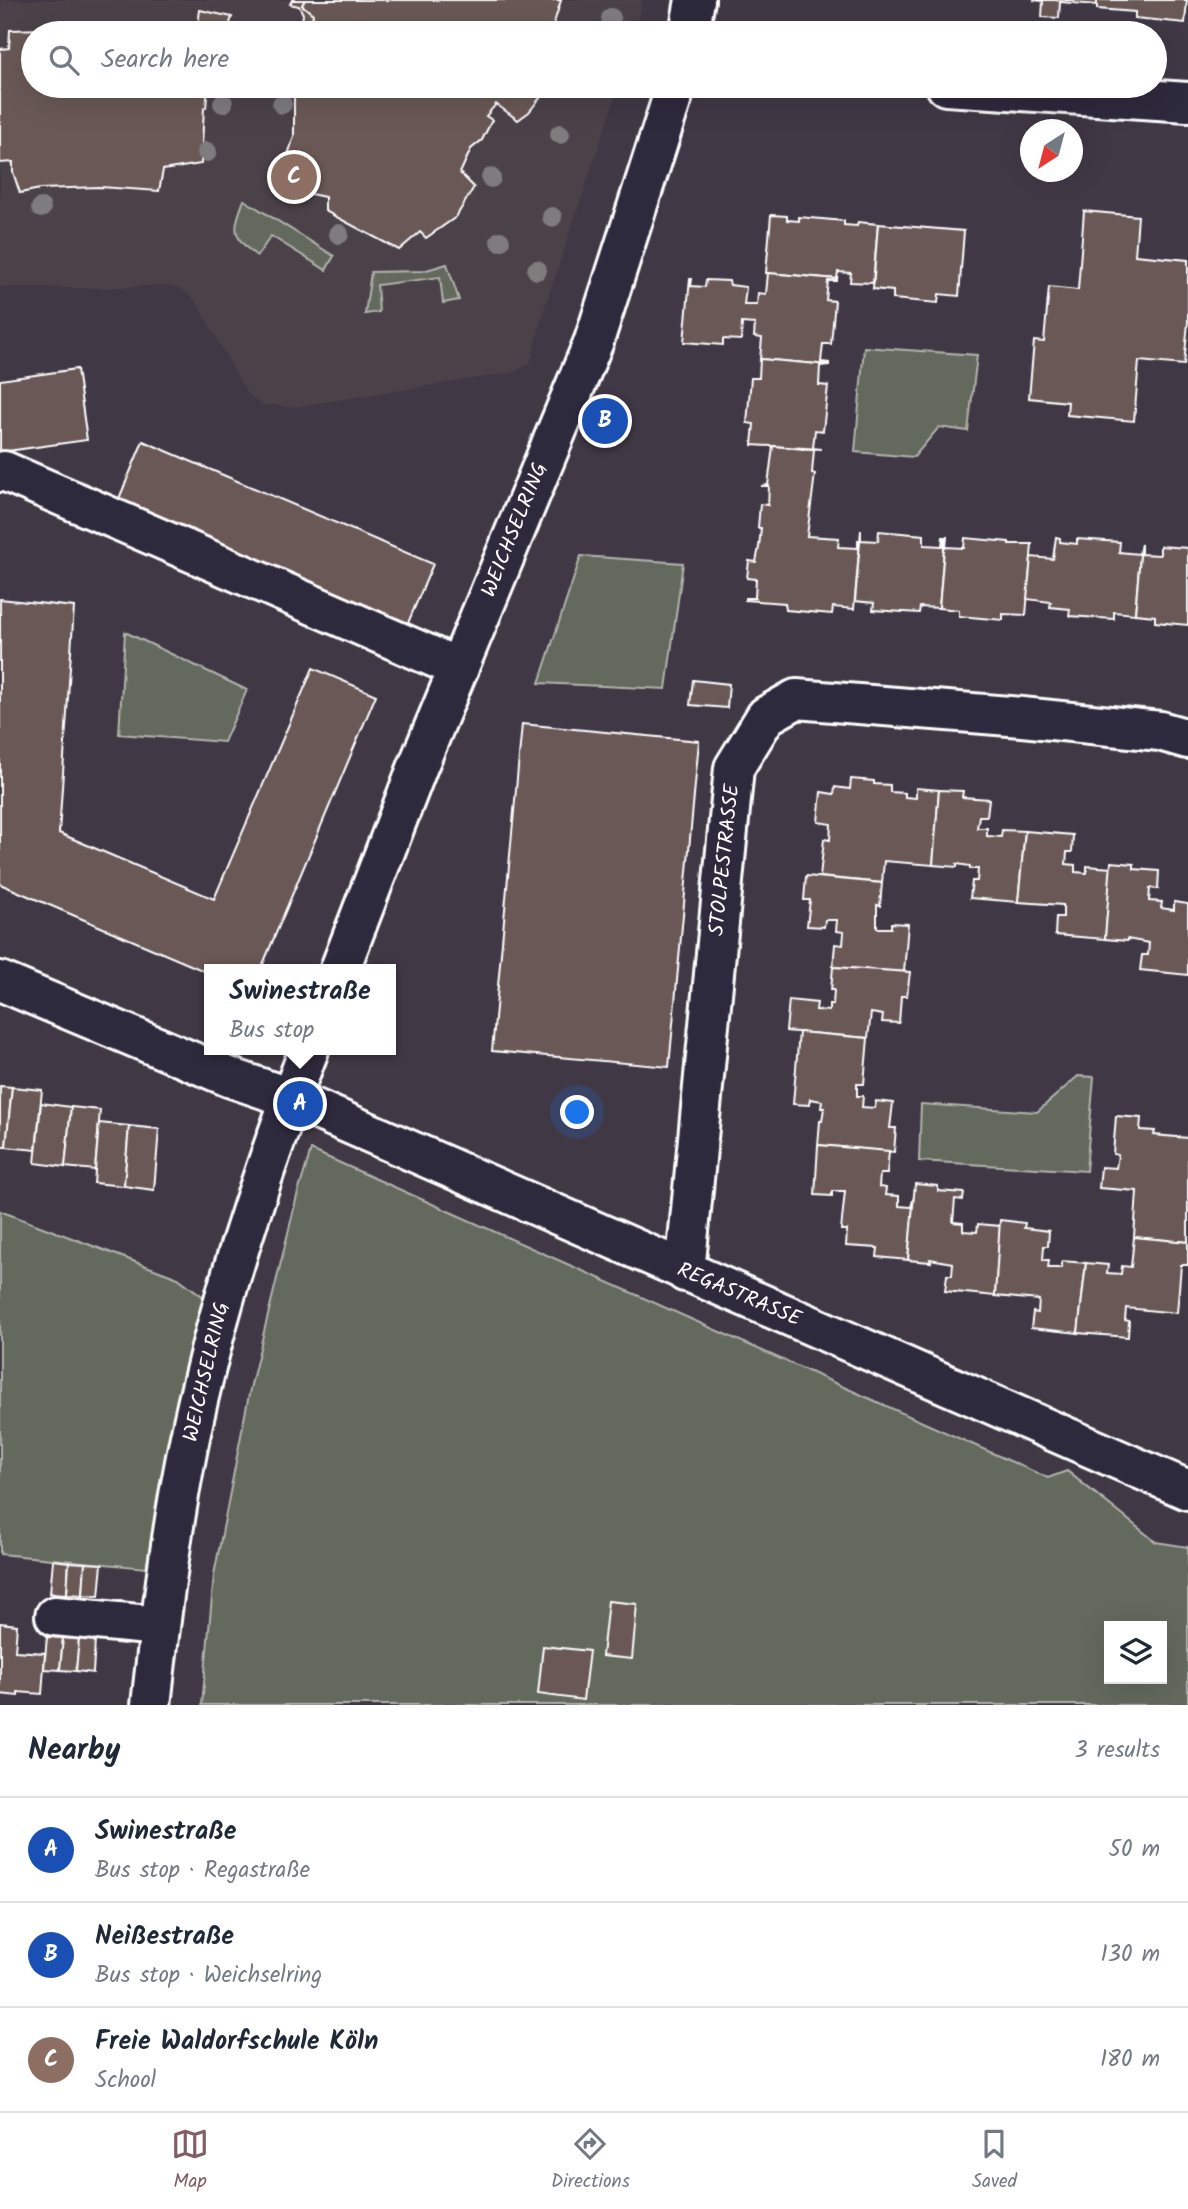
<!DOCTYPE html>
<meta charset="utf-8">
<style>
body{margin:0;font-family:Kalam,sans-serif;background:#f2f2f3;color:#1f2937}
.controls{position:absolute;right:21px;bottom:21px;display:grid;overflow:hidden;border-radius:0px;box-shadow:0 7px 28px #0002}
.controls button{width:63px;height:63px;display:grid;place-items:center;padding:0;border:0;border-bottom:2px solid #e0e1e3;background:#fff;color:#1f2937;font:35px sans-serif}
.compass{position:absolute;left:1020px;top:119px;width:63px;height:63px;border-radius:50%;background:#fff;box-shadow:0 7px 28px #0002;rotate:216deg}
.you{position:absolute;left:578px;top:1113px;width:24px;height:24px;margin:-18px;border:5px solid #fff;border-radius:50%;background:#1a73e8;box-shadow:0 0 0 10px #1a73e833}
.badge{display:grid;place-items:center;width:46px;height:46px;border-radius:50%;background:#845c67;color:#fff;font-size:23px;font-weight:700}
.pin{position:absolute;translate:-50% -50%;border:4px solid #fff;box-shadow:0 2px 7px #0006}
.popup{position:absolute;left:204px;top:964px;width:192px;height:91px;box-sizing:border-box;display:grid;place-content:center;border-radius:0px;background:#fff;filter:drop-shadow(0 2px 5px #0005);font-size:23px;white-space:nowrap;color:#747a83}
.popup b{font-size:26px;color:#1f2937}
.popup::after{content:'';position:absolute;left:50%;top:100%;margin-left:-14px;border:14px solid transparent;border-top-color:#fff}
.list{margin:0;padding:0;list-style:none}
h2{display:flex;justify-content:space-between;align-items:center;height:91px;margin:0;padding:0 28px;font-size:30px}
h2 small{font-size:23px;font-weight:400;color:#747a83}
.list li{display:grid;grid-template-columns:46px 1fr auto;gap:21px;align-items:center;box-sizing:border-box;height:105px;padding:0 28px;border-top:2px solid #e0e1e3}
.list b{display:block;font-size:26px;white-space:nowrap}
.list p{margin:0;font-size:23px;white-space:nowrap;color:#747a83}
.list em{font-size:23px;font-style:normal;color:#747a83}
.icon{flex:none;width:38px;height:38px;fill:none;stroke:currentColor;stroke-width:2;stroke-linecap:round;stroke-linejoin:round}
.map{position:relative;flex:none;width:1188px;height:1705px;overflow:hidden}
.search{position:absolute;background:#fff;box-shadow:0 7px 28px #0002;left:21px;right:21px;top:21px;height:77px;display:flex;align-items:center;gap:18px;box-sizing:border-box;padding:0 24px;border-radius:38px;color:#747a83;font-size:26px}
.sheet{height:406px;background:#fff}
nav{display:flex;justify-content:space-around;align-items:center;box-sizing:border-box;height:98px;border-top:2px solid #e0e1e3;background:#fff;font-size:19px;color:#747a83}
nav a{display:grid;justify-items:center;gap:4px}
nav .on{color:#845c67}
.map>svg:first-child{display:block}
.built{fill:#4c424a}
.green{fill:#64695c;stroke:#b2b4ae;stroke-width:2;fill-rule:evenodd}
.building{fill:#695957;stroke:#fff;stroke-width:2}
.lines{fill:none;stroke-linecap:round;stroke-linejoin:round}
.minor-casing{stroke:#fff;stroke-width:44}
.minor{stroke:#2f2a3d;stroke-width:38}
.tree{fill:#7f7c7f}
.labels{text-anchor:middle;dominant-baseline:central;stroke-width:5;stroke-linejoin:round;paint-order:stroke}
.street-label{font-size:21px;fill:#fff;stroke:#2f2a3d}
</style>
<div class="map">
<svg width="1188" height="1705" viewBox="0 0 1188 1705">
<rect width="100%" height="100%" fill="#403845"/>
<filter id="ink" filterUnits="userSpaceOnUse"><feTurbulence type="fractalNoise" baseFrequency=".0143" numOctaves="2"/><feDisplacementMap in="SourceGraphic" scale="14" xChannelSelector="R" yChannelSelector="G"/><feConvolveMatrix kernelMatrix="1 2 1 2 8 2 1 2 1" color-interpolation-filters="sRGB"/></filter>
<g filter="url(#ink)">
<path class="built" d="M0,0H642L635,33H33V86H619L545,306L530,363L515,372L293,407L260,404L246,392L197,303L189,294L179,288L167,285L102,288L0,287Z"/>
<g class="green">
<path d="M244,200L334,256L326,270L271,236L257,256C231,237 233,229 244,200Z"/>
<path d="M447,264L459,300L443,303L440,277L377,285L379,312L365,314L371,272L423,271Z"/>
<path d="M864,347L977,355L968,431L939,427L914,457L855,452Z"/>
<path d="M581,556L683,563L666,689L539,683Z"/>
<path d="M125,632L247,690L224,742L119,734Z"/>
<path d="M1078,1076L1094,1077L1086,1171L919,1161L921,1104L1037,1112Z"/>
<path d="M311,1150L1048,1478L1067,1471L1156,1542L1188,1547V1705H202L214,1575L250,1389L297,1196ZM1109,1626H1162V1679H1109Z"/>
<path d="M0,1211L178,1278L205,1298L146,1568L0,1554Z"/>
</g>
<g class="building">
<path d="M292,0H305L302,5L313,14L311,33H301L303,14L299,6L290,4Z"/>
<path d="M305,0H561L551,33H311L313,14L302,5Z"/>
<path d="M1033,0H1097V5L1060,2L1059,18L1042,17L1043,1Z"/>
<path d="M1097,0H1187L1185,23L1135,18V12L1097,9Z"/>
<path d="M200,10L232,17L227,33H197Z"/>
<path d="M158,26V33H33V86H208L206,108H204L201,164L163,170L159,191L100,187L40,189L20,193L13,172V162L0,163V49L9,48L10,30Z"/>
<path d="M303,86H545L543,94L529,112L518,120L496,104L486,116L492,120L482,140L471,149L460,173L474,187L456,217L426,238L420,232L399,250L325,211V197L306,193L280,180L294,136V89Z"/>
<path d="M1084,211L1138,216L1135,255L1188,260V322L1184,365L1139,361L1134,421L1067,415L1068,402L1029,398L1034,341L1044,342L1049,287L1078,290Z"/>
<path d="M771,215L787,216V220L799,221V217L844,221V225L857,226L858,222L878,224L873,283L850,282L851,273L838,272L837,279L766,273Z"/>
<path d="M878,224L964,231L959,296L939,294L938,303L893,299V291L873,289Z"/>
<path d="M768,273L837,279V281H828L826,300L835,301L831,344H823L821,362L829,363V365L760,359L762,338L754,337L755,324L742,323L741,340L723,339V345L684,342L690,279H692L691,286L705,287L706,280L729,281L730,285L746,287L744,305H757L758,293L766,294Z"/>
<path d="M760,359L829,365L820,366L819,385L828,386L823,431L815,430L813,448L821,449L752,445L754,424L747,423L751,378H759Z"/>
<path d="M77,369L87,440L0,452V380Z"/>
<path d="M143,441L433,564L408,623L118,501Z"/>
<path d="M773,446L814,450L812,473L815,474L807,536L839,538L838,547L858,548V540H860L854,609L833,607L832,614L786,610L785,603L745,600V598H755L756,579L747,578L749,561L756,562L759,547L761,528H758L760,504L768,505L769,486H761L768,485Z"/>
<path d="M861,530V540L878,541L879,531L924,535V545L942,546L943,537H945L939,608L920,607L919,613L873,610L874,603L855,601Z"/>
<path d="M945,537H947L946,547L964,548L965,538L1009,542V544H1032L1026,615L1003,614V620L959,616V610L939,608Z"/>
<path d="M1056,537L1060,538V542L1077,544V539L1120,542L1119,552L1139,554L1141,544L1135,614L1114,612V619L1069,616L1070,609L1050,607L1051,602L1027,599L1031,557L1053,559Z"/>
<path d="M1141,544V554L1160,555V546L1188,548V625L1155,622V616L1135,614Z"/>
<path d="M0,599L74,607L59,833L214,899L313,668L376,695L261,969H209V973L0,884Z"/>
<path d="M693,680L729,684L727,708L690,705Z"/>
<path d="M522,724L699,741L669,1067L492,1051Z"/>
<path d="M851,779L874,781V784L890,785V792L905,793V797L916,798V788L939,790L933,865L884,861L882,883L820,877L824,839L830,840L831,824L818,822L821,792L834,794L835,787L850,789Z"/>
<path d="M939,790L963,791L962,797L989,799L987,816H979L977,828H987V836L1001,837L1002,830L1025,831L1018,902L970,898L972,881H977L978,869H970V866L957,864V867L933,865Z"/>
<path d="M1025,831L1073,835L1072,852H1067L1066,864L1075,865V872L1087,873V866L1111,868L1105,939L1055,935L1056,917H1063V905L1018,902Z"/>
<path d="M1111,862L1134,864V869L1159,871L1158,889L1150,888L1149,901L1162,902L1161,908L1174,910V902L1188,904V975L1140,970L1142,955H1148L1149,943L1127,939V941L1105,939Z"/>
<path d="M806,876L882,883L880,906L877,905V928H891V923L908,924L904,972L833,967L835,944L843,945L844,932L836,931L837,920H825L824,927L807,926L810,900H804Z"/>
<path d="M833,967L910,972L907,996H901L899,1023L882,1022L883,1015L871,1013L868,1038L786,1031L789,1000L817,1003L816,1010L829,1011V1004H833L834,990H831Z"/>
<path d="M799,1032L868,1038L864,1084H857V1096H863L862,1107L875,1108L876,1101L893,1103L890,1128H896L894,1152L818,1145L820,1121H822L824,1108H821L822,1101L810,1099L809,1105L793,1104Z"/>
<path d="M0,1086L12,1087L6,1147H0Z"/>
<path d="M12,1087L42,1090L36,1150L6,1147Z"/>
<path d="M41,1103L71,1107L65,1167L35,1163Z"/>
<path d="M71,1107L100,1110L95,1170L65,1167Z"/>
<path d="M1116,1116L1141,1118L1140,1130L1155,1131L1154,1135L1188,1138V1242L1134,1237L1137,1191L1099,1188L1101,1167L1116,1168L1118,1155L1113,1154Z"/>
<path d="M99,1123L129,1126L124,1186L94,1183Z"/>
<path d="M129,1126L159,1129L154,1190L124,1186Z"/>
<path d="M818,1145L889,1151L887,1174H880L879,1187L886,1188L885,1195L899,1196V1206L911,1207L914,1197L908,1260L877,1257L878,1248L846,1246L847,1230H841L845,1191H832V1196L815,1195Z"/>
<path d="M915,1184L938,1186V1191L964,1193L963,1200L955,1199L953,1222L963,1223V1231L977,1232L978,1224L1000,1226L995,1296L945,1291L947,1275H952L953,1263L930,1259L931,1262L908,1260Z"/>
<path d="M1000,1220L1025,1223L1024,1228L1049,1231L1048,1246H1044L1043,1260H1049L1048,1268H1061L1062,1261L1086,1263L1078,1333L1031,1328L1033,1312L1038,1313L1039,1300L995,1296Z"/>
<path d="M1134,1237L1188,1242V1265H1181L1177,1313L1126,1308L1125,1320L1129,1321L1128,1337L1078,1333L1086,1263L1108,1265L1107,1273L1121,1274L1122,1266L1131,1267Z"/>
<path d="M53,1560L69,1562L67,1594L50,1593Z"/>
<path d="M69,1562L85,1563L83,1595L67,1594Z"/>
<path d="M85,1563L102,1564L99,1596L83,1595Z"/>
<path d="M608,1601L637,1604L632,1659L602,1656Z"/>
<path d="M0,1623L17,1625L15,1651L45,1653L42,1694L18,1692V1696L0,1694Z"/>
<path d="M47,1637L63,1638L60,1670L44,1669Z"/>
<path d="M63,1638L79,1639L76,1671L60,1670Z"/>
<path d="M79,1639L95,1640L93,1673L76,1671Z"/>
<path d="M543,1646L589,1651L583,1700L538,1694Z"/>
</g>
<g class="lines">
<g class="minor-casing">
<g id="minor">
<path d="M689,33L695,0"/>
<path d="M946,86L1188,102"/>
<path d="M0,472L4,471L459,668"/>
<path d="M340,969L418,766L594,341L676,86"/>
<path d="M0,981L229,1077L290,1098L1188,1490"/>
<path d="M685,1272L734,768L766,716L796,699L1022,717L1160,731L1188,739"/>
<path d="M55,1616L159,1626"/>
<path d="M151,1705C163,1598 176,1489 202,1384C229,1270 267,1159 309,1050"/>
</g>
</g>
<use href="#minor" class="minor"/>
</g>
<g class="tree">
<circle cx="611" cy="18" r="10"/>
<circle cx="223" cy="103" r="10"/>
<circle cx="282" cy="104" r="10"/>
<circle cx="560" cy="134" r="10"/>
<circle cx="207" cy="152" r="10"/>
<circle cx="491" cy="178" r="10"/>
<circle cx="41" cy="208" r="10"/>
<circle cx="552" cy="217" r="10"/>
<circle cx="339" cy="234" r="10"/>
<circle cx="500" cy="241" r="10"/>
<circle cx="537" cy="270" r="10"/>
</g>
</g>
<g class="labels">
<g class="street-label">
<text transform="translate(515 530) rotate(-68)">WEICHSELRING</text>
<text transform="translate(725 860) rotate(-84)">STOLPESTRASSE</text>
<text transform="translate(739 1295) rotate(23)">REGASTRASSE</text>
<text transform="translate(207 1372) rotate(-77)">WEICHSELRING</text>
</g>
</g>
</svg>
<div class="controls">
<button><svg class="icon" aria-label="layers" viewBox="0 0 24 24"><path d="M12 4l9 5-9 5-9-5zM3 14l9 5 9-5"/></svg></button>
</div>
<svg class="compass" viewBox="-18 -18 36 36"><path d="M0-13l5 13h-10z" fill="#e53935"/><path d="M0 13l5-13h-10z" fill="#747a83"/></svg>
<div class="you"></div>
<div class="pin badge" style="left:300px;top:1104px;background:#1a4fb4">A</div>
<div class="popup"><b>Swinestraße</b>Bus stop</div>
<div class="pin badge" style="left:605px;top:421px;background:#1a4fb4">B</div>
<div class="pin badge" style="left:294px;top:177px;background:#8d6e63">C</div>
<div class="search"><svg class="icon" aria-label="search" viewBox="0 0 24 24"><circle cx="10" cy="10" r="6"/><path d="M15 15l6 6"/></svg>Search here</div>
</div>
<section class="sheet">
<h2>Nearby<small>3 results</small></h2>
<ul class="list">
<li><span class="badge" style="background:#1a4fb4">A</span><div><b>Swinestraße</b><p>Bus stop · Regastraße</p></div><em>50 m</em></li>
<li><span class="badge" style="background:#1a4fb4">B</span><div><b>Neißestraße</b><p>Bus stop · Weichselring</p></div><em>130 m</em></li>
<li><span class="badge" style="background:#8d6e63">C</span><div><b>Freie Waldorfschule Köln</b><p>School</p></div><em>180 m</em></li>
</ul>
</section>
<nav>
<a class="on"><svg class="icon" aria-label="map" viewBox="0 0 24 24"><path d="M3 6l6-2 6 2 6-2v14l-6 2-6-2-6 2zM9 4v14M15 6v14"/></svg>Map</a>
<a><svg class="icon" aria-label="directions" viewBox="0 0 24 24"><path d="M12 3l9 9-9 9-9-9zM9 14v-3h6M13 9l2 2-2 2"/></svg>Directions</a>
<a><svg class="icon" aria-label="saved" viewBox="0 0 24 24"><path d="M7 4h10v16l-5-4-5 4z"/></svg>Saved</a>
</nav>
